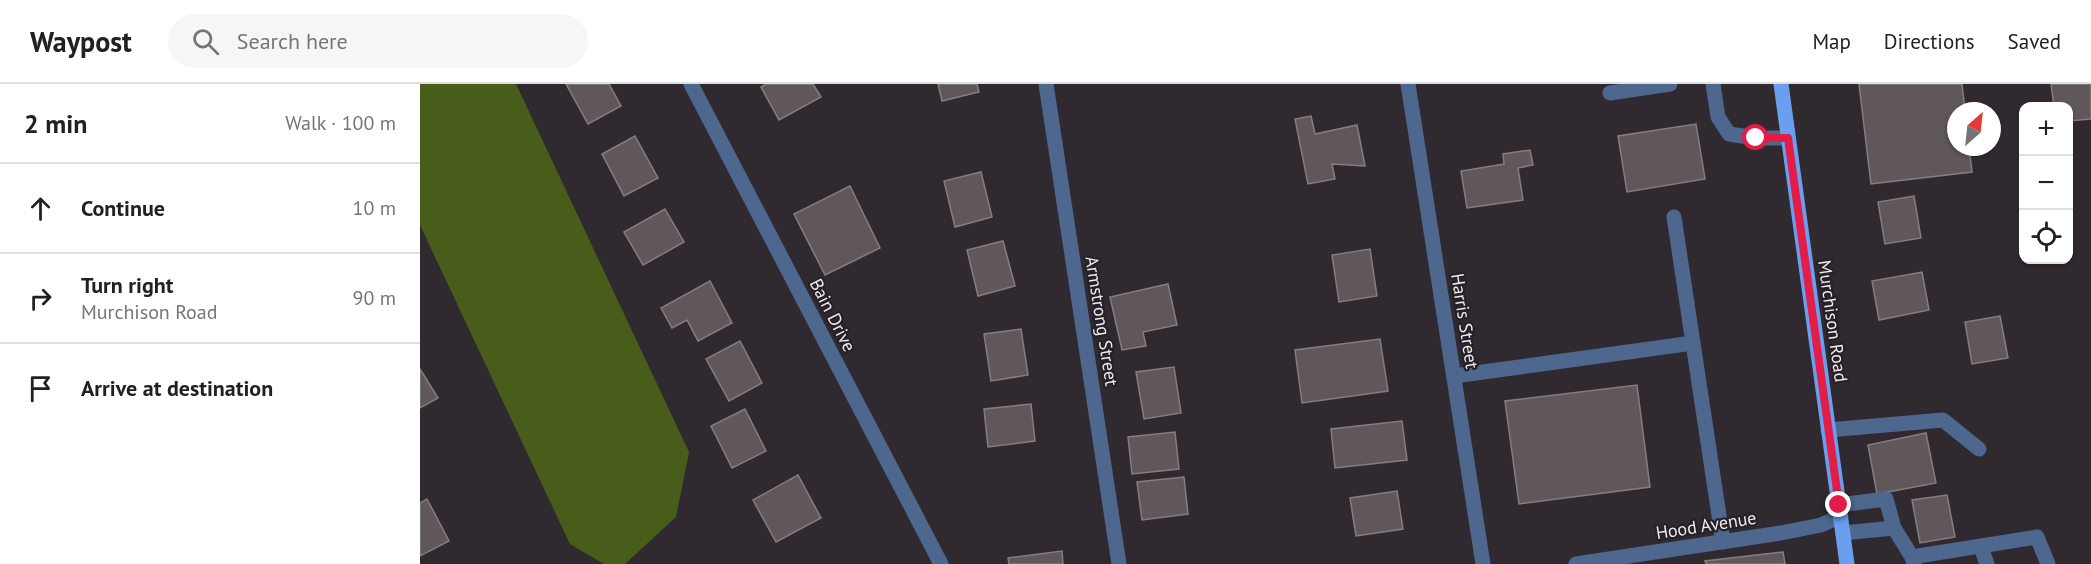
<!DOCTYPE html>
<meta charset="utf-8">
<style>
body{margin:0;font-family:"PT Sans",sans-serif;background:#f6f6f6;color:#202124}
.controls{position:absolute;right:18px;top:18px;display:grid;overflow:hidden;border-radius:12px;box-shadow:0 2px 4px #0004}
.controls button{width:54px;height:54px;display:grid;place-items:center;padding:0;border:0;border-bottom:2px solid #e0e0e0;background:#fff;color:#202124;font:30px sans-serif}
.compass{position:absolute;left:1527px;top:18px;width:54px;height:54px;border-radius:50%;background:#fff;box-shadow:0 2px 4px #0004;rotate:27deg}
.stop{position:absolute;width:18px;height:18px;margin:-14px;border:4px solid #e11d48;border-radius:50%;background:#fff}
.stop.end{background:#e11d48;border-color:#fff;box-shadow:0 2px 6px #0008}
.list{margin:0;padding:0;list-style:none}
h2{display:flex;justify-content:space-between;align-items:center;height:78px;margin:0;padding:0 24px;font-size:26px}
h2 small{font-size:20px;font-weight:400;color:#757577}
.list li{display:grid;grid-template-columns:39px 1fr auto;gap:18px;align-items:center;box-sizing:border-box;height:90px;padding:0 24px;border-top:2px solid #e0e0e0}
.list b{display:block;font-size:22px;white-space:nowrap}
.list p{margin:0;font-size:20px;white-space:nowrap;color:#757577}
.list em{font-size:20px;font-style:normal;color:#757577}
.icon{flex:none;width:33px;height:33px;fill:none;stroke:currentColor;stroke-width:2;stroke-linecap:round;stroke-linejoin:round}
.map{position:relative;flex:none;width:1671px;height:480px;overflow:hidden}
header{display:flex;align-items:center;gap:36px;box-sizing:border-box;height:84px;padding:0 30px;background:#fff;border-bottom:2px solid #e0e0e0}
header strong{font-size:28px}
nav{display:flex;gap:33px;margin-inline-start:auto;font-size:21px}
.search{width:420px;height:54px;background:#f6f6f6;display:flex;align-items:center;gap:15px;box-sizing:border-box;padding:0 21px;border-radius:33px;color:#757577;font-size:22px}
main{display:flex}
aside{flex:1;background:#fff}
.map>svg:first-child{display:block}
.forest{fill:#485d19}
.building{fill:#60575b;stroke:#867d81;stroke-width:1.5}
.lines{fill:none;stroke-linecap:round;stroke-linejoin:round}
.minor{stroke:#4d678e;stroke-width:15}
.major{stroke:#6a9ff0;stroke-width:15}
.route{stroke:#e11d48;stroke-width:8}
.labels{text-anchor:middle;dominant-baseline:central;stroke-width:4.5;stroke-linejoin:round;paint-order:stroke}
.street-label{font-size:18px;fill:#efebef;stroke:#262126}
</style>
<header>
<strong>Waypost</strong>
<div class="search"><svg class="icon" aria-label="search" viewBox="0 0 24 24"><circle cx="10" cy="10" r="6"/><path d="M15 15l6 6"/></svg>Search here</div>
<nav><a>Map</a><a>Directions</a><a>Saved</a></nav>
</header>
<main>
<aside>
<h2>2 min<small>Walk · 100 m</small></h2>
<ul class="list">
<li><svg class="icon" aria-label="ahead" viewBox="0 0 24 24"><path d="M12 20V5M6 11l6-6 6 6"/></svg><div><b>Continue</b></div><em>10 m</em></li>
<li><svg class="icon" aria-label="right" viewBox="0 0 24 24"><path d="M7 20v-9h11M14 6l5 5-5 5"/></svg><div><b>Turn right</b><p>Murchison Road</p></div><em>90 m</em></li>
<li><svg class="icon" aria-label="arrive" viewBox="0 0 24 24"><path d="M6 21V4h12l-3 4 3 4H6"/></svg><div><b>Arrive at destination</b></div></li>
</ul>
</aside>
<div class="map">
<svg width="1671" height="480" viewBox="0 0 1671 480">
<rect width="100%" height="100%" fill="#302a30"/>
<path class="forest" d="M0,0H96L269,368L256,433L205,480H184L150,460L0,141Z"/>
<g class="building">
<path d="M146,0H189L201,22L168,40Z"/>
<path d="M346,0H393L401,13L359,36L341,3Z"/>
<path d="M518,0H557L559,8L522,17Z"/>
<path d="M1439,0H1542L1545,27H1536V63H1549L1552,88L1451,100Z"/>
<path d="M1631,0H1671V35L1648,37V22H1634Z"/>
<path d="M891,32L895,50L937,41L945,82L912,80L915,95L888,100L875,35Z"/>
<path d="M1276,40L1285,95L1207,108L1198,52Z"/>
<path d="M215,52L238,94L204,112L182,70Z"/>
<path d="M1110,66L1113,81L1098,84L1103,116L1047,124L1041,87L1084,80L1083,70Z"/>
<path d="M561,88L572,133L535,143L524,97Z"/>
<path d="M430,102L460,164L405,191L374,130Z"/>
<path d="M1494,112L1501,154L1465,160L1458,118Z"/>
<path d="M245,125L264,158L223,181L204,148Z"/>
<path d="M583,157L595,202L558,212L547,166Z"/>
<path d="M950,165L957,212L919,218L912,171Z"/>
<path d="M1502,188L1509,226L1459,236L1452,197Z"/>
<path d="M290,197L312,239L278,257L267,236L252,244L241,224Z"/>
<path d="M748,200L757,241L723,248L726,262L702,266L690,213Z"/>
<path d="M1580,232L1588,274L1552,280L1545,238Z"/>
<path d="M601,245L608,291L571,297L564,250Z"/>
<path d="M960,255L968,307L882,319L875,266Z"/>
<path d="M320,257L342,299L309,317L286,275Z"/>
<path d="M754,283L761,329L724,335L716,288Z"/>
<path d="M0,285L18,314L0,324Z"/>
<path d="M1217,301L1230,403L1099,420L1085,317Z"/>
<path d="M611,320L615,357L568,363L564,325Z"/>
<path d="M325,325L346,367L312,384L291,342Z"/>
<path d="M982,337L987,376L915,384L911,345Z"/>
<path d="M755,348L759,385L712,390L708,353Z"/>
<path d="M1506,349L1516,399L1457,410L1448,361Z"/>
<path d="M378,391L401,434L356,458L333,416Z"/>
<path d="M764,393L768,430L722,436L717,398Z"/>
<path d="M977,407L983,445L936,452L930,414Z"/>
<path d="M1527,411L1535,453L1500,459L1492,416Z"/>
<path d="M7,415L29,457L0,472V419Z"/>
<path d="M642,467L643,480H589L588,474Z"/>
<path d="M1363,468L1365,480H1286L1285,477Z"/>
</g>
<g class="lines">
<g class="minor">
<path d="M271,0L521,480"/>
<path d="M626,0L699,480"/>
<path d="M988,0L1063,480"/>
<path d="M1293,0L1298,33L1309,50L1336,54H1368"/>
<path d="M1190,9L1250,0"/>
<path d="M1254,133L1303,458"/>
<path d="M1034,292L1273,259"/>
<path d="M1408,346L1523,336L1559,365"/>
<path d="M1419,421L1466,415L1474,444"/>
<path d="M1423,449L1474,444L1492,473"/>
<path d="M1561,463L1567,480"/>
<path d="M1156,480L1361,449L1401,441L1421,432"/>
<path d="M1494,480L1492,473L1617,453L1628,480"/>
</g>
<path class="major" d="M1361,0L1427,480"/>
</g>
<g class="lines">
<path class="route" d="M1336,54H1368L1419,421"/>
</g>
<g class="labels">
<g class="street-label">
<text transform="translate(413 231) rotate(63)">Bain Drive</text>
<text transform="translate(682 237) rotate(81)">Armstrong Street</text>
<text transform="translate(1045 237) rotate(81)">Harris Street</text>
<text transform="translate(1413 237) rotate(82)">Murchison Road</text>
<text transform="translate(1286 441) rotate(-9)">Hood Avenue</text>
</g>
</g>
</svg>
<div class="controls">
<button>+</button>
<button>−</button>
<button><svg class="icon" aria-label="locate" viewBox="0 0 24 24"><circle cx="12" cy="12" r="6"/><path d="M12 2v4M12 18v4M2 12h4M18 12h4"/></svg></button>
</div>
<svg class="compass" viewBox="-18 -18 36 36"><path d="M0-13l5 13h-10z" fill="#e53935"/><path d="M0 13l5-13h-10z" fill="#757577"/></svg>
<div class="stop" style="left:1336px;top:54px"></div>
<div class="stop end" style="left:1419px;top:421px"></div>
</div>
</main>
